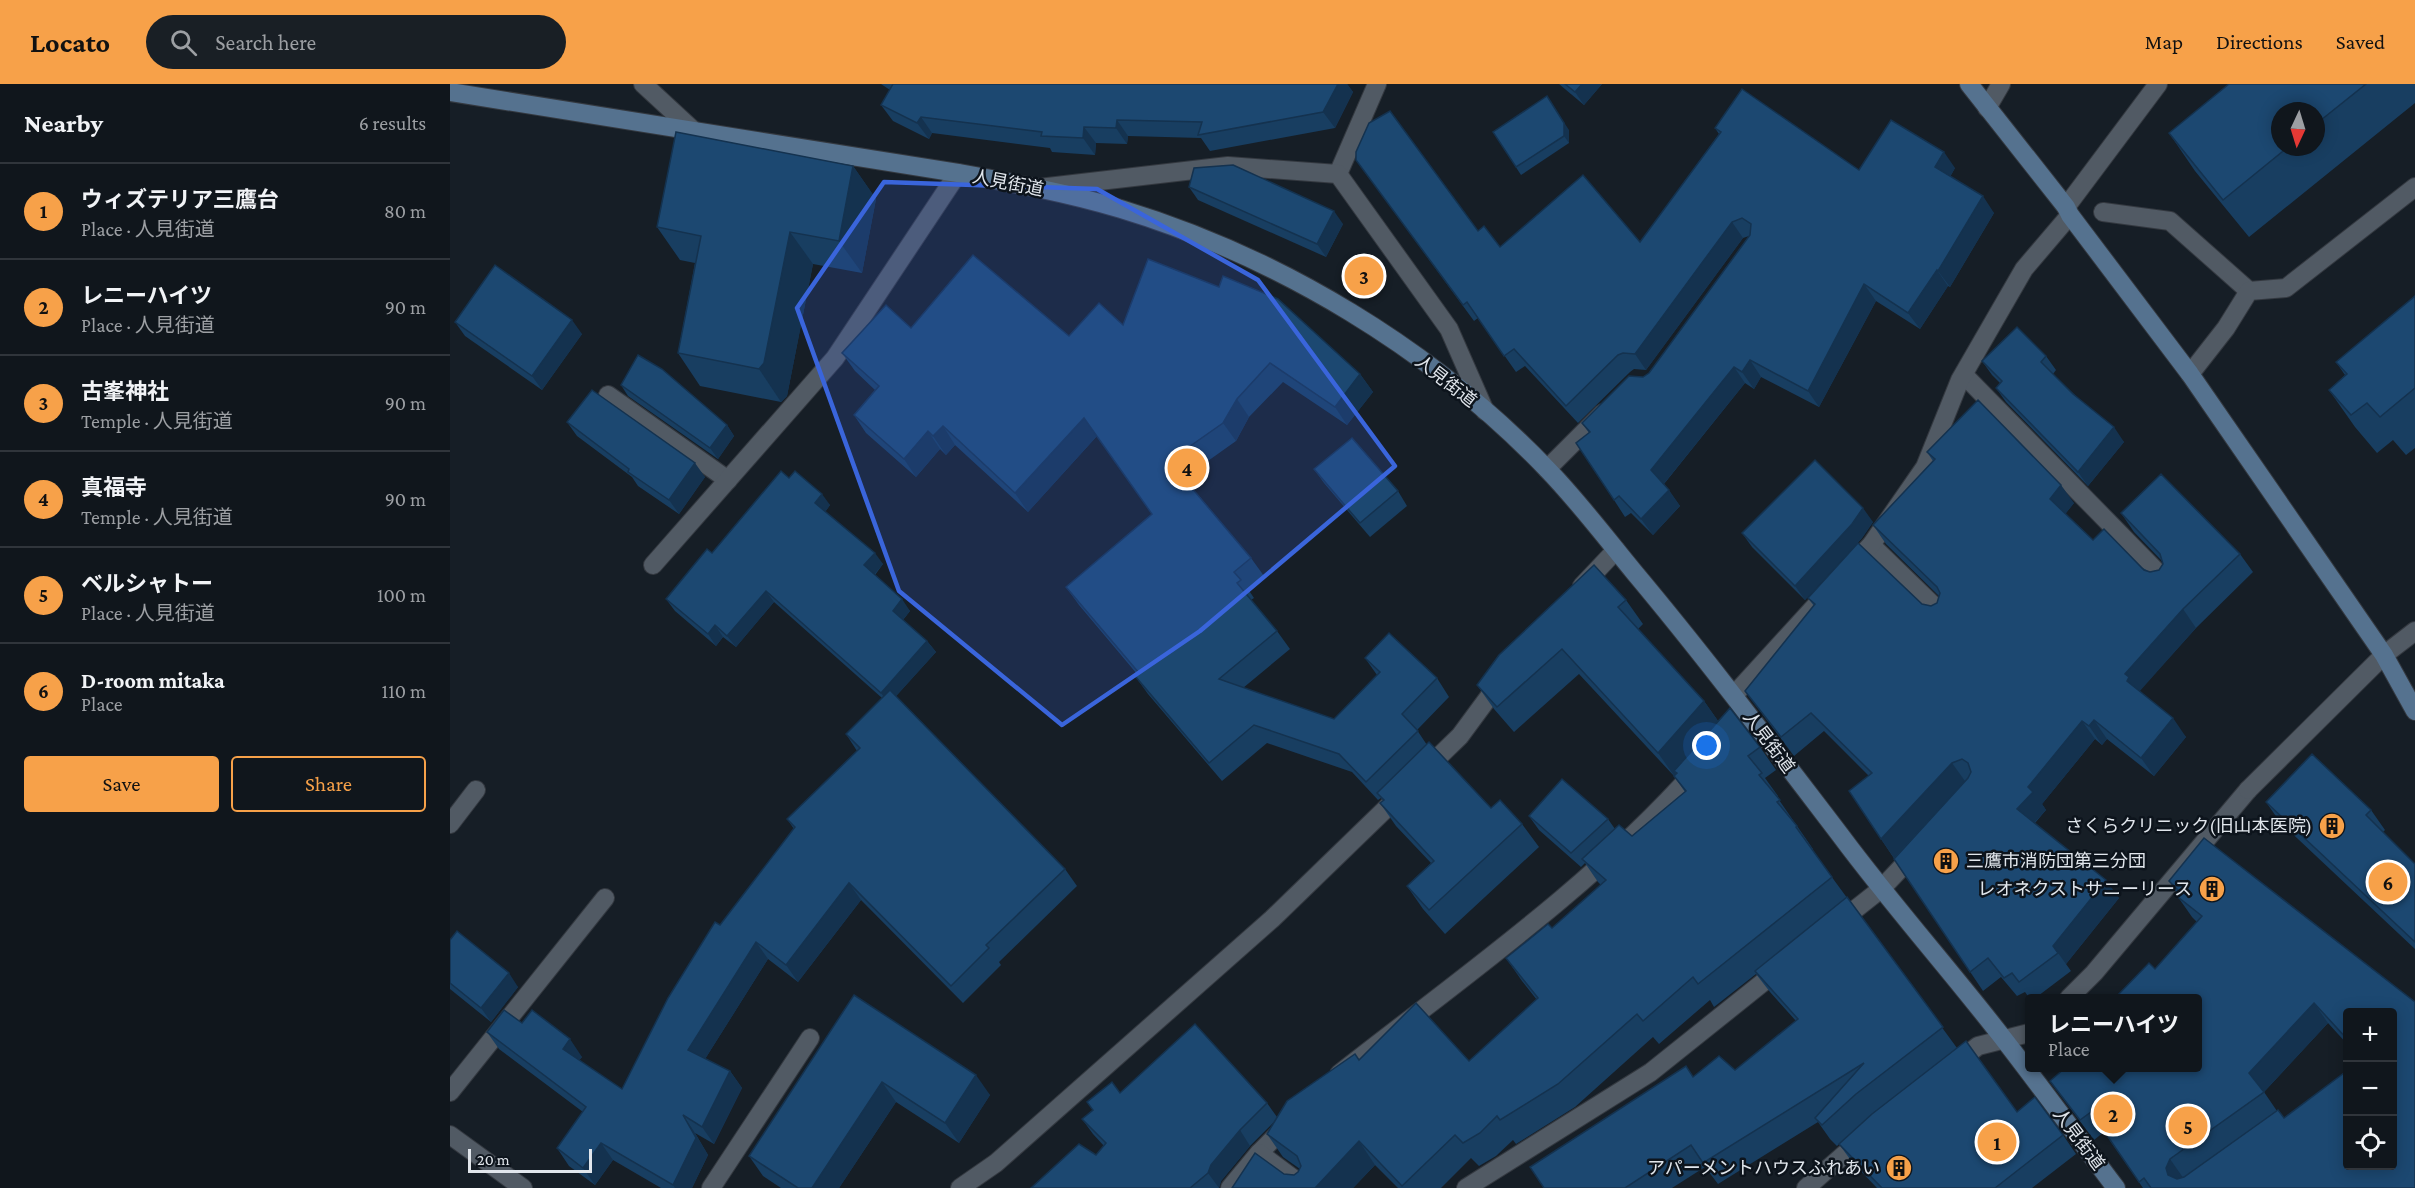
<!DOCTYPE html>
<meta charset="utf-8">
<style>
body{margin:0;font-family:"Crimson Pro","Noto Sans JP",serif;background:#191f25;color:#f1f3f6}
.controls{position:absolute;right:18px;bottom:18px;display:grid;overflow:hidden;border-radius:6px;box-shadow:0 3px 15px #0003}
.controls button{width:54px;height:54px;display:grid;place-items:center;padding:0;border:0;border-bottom:2px solid #30353b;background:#10161c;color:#f1f3f6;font:30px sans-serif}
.compass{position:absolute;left:1821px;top:18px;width:54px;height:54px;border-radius:50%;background:#10161c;box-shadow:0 3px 15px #0003;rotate:184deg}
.scale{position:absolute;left:18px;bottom:15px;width:124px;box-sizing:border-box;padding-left:6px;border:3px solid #e1e6ec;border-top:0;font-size:16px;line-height:21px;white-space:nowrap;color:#e1e6ec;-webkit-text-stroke:4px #0d141c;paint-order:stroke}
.you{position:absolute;left:1257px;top:662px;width:21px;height:21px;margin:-15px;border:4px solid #fff;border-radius:50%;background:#1a73e8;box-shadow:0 0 0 9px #1a73e833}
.badge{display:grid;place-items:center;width:39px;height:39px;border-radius:50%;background:#f7a149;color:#111;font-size:20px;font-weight:700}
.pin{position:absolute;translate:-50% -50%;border:3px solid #fff;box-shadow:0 2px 6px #0006}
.popup{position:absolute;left:1575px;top:910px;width:177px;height:78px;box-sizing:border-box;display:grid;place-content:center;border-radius:6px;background:#10161c;filter:drop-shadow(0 2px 4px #0005);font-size:20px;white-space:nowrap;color:#9c9fa3}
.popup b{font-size:22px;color:#f1f3f6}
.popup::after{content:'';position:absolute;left:50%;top:100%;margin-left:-12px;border:12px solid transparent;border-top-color:#10161c}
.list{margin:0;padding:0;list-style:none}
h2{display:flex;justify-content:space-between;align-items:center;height:78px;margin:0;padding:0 24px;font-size:26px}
h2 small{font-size:20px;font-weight:400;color:#9c9fa3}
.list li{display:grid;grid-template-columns:39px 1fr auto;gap:18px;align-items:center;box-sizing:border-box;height:96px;padding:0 24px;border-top:2px solid #30353b}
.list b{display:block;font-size:22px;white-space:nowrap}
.list p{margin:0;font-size:20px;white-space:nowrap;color:#9c9fa3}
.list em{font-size:20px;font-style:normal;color:#9c9fa3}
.actions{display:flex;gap:12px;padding:18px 24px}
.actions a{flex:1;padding:14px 0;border:2px solid #f7a149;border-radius:6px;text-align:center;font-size:21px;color:#f7a149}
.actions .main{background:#f7a149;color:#111}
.icon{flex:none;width:33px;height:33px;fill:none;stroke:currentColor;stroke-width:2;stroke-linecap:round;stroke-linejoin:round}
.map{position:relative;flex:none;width:1965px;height:1104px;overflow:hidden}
header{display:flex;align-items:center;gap:36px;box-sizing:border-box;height:84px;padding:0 30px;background:#f7a149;color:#111}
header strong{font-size:28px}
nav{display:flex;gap:33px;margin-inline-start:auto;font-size:21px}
.search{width:420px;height:54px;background:#191f25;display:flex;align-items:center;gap:15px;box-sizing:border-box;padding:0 21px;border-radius:33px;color:#9c9fa3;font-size:22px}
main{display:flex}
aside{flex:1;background:#10161c}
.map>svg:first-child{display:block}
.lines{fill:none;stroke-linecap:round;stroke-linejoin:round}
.lane-casing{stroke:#343940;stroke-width:20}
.street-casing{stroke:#343940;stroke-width:20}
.secondary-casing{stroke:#343940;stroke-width:20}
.lane{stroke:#515a64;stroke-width:18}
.street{stroke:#515a64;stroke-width:18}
.secondary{stroke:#55728f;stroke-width:18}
.wall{fill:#183e61;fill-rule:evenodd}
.shaded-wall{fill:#14324f}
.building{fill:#1c4871;stroke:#14324f;stroke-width:1.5;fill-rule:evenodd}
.marked{fill:#3a65db;fill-opacity:0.2;stroke:#3a65db;stroke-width:4.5;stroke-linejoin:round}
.labels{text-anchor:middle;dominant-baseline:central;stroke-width:5;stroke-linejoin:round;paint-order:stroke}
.street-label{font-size:18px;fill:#e1e6ec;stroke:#0d141c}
.poi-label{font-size:18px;fill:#e1e6ec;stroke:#0d141c;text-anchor:end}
</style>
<header>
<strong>Locato</strong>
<div class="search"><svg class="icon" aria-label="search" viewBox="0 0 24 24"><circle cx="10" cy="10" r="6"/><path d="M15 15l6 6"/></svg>Search here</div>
<nav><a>Map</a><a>Directions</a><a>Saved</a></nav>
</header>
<main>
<aside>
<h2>Nearby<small>6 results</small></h2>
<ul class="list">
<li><span class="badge">1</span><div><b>ウィズテリア三鷹台</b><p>Place · 人見街道</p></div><em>80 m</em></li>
<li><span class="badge">2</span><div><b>レニーハイツ</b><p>Place · 人見街道</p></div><em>90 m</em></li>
<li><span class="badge">3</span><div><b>古峯神社</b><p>Temple · 人見街道</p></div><em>90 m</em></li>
<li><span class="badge">4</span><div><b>真福寺</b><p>Temple · 人見街道</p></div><em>90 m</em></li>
<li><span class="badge">5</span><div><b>ベルシャトー</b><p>Place · 人見街道</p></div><em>100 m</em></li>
<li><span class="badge">6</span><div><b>D-room mitaka</b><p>Place</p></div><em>110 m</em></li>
</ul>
<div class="actions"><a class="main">Save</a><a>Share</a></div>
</aside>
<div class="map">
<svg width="1965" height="1104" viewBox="0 0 1965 1104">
<rect width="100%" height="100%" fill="#161e26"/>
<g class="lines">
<g class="lane-casing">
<g id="lane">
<path d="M1537,24L1551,0"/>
<path d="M1653,128L1720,137L1799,207"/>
<path d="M1740,290L1776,244L1799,207L1836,204L1965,103"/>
<path d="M1514,291L1715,496"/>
<path d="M158,311L278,396"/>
<path d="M1097,385L1153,329"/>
<path d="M1421,461L1492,530"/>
<path d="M203,481L385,274L508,89"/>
<path d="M1388,839L1431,805L1467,767"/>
<path d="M1619,914L1644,889L1798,706"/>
<path d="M1505,980L1528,962L1579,949"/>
<path d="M889,990C1011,894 1142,803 1246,686"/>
<path d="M0,1008L155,814"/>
<path d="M809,1069L839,1039"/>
<path d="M261,1104L360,954"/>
<path d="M1016,1104L1201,988L1331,884"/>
<path d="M1356,1104L1413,1054"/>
</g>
</g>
<g class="street-casing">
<g id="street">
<path d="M193,0L244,47"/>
<path d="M888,90L927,0"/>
<path d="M589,104L778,82L888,90L999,245L1035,327"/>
<path d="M1616,123L1708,0"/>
<path d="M1400,483L1421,461L1475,383L1510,296L1574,185L1620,131"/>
<path d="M1132,502L1166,466"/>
<path d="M1284,611L1368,519"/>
<path d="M973,688L1010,652L1052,595"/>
<path d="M1798,706L1934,571L1965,547"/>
<path d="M0,740L26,706"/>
<path d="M0,1051L73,1104"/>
<path d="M510,1104L546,1079L822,835L951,710"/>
<path d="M780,1104L809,1069L856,1104"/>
</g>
</g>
<g class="secondary-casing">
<g id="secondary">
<path d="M1519,0L1616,123L1620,131L1740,290L1934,571L1965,627"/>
<path d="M0,8L508,89C563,99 618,109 671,125C829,173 982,265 1097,385C1128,417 1156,454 1184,488C1256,574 1323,663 1391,752C1443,822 1502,888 1556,958C1593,1006 1629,1055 1666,1104"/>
</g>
</g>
<use href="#lane" class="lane"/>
<use href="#street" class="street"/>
<use href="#secondary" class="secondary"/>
</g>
<g class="wall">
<path d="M431,0H897L903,8L885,44L760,67L751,54L678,52L677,60L646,59L645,71L602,68L600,64L482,49L479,55L443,37L431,21L440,6Z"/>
<path d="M1109,0H1152L1134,21Z"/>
<path d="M1779,0H1965V19L1799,153L1745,87L1719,49ZM1866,27V63H1830Z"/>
<path d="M1265,44L1409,86L1505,84L1500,93L1544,129L1500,203L1498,202L1470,245L1426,217L1369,323L1311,293L1304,305L1295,299L1214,400L1230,422L1203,451L1181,429L1175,433L1164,416L1139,349L1132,339L1199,289L1299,152L1293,154L1196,286L1184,285L1180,288L1128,339L1075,282L1066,288L1028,234L1024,237L906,76L1028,147L1050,163L1190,158L1269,50Z"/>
<path d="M1119,46V59L1071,91L1043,48Z"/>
<path d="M403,82L426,115L412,189L363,180L337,312L331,318L250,302L228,269L245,179L230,176L207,143Z"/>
<path d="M739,103L893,140L876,173L748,116Z"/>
<path d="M1965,212V364L1956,371L1943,356L1927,369L1905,343L1879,306L1895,291L1886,278Z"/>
<path d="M5,238L132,250L92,306L15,252Z"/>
<path d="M673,241L910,290L923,308L897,341L833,298L799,333L786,357L734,394L801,474L814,492L798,505L804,514L801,516L827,547L840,565L793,604L884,635L927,591L915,574L987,594L999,613L967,646L977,661L1041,724L1072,740L1089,763L995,850L973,825L957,802L981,779L946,742L930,719L933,717L931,714L928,716L902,688L817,659L772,697L698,610L685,592L687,590L629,521L616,503L702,430L647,352L578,428L505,361L496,371L490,365L466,393L416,349L404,331L425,306L405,287L392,269L461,244L619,252Z"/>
<path d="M1596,272L1606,286L1603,290L1674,358L1638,402L1556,318L1546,304L1550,299L1542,291L1532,277Z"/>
<path d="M171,301L277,341L284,352L268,375L178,312Z"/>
<path d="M117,338L255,393L229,430L188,402L182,393L127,352Z"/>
<path d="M1477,368L1624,419L1615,430L1643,456L1700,488L1709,486L1713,480L1712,477L1684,448L1671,429L1790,470L1803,488L1746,544L1689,607L1736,653L1704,692L1657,655L1652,661L1645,655L1592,720L1596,726L1585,739L1669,814L1616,880L1621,887L1584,915H1580L1575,908L1567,912L1551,893L1533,907L1431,755L1419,692L1374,647L1344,672L1295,607L1364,522L1358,514L1472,520L1481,522L1487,519L1489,512L1436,460L1423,441L1483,377Z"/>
<path d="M864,385L948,407L957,422L920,453L874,399Z"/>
<path d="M339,394L380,421L375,428L433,480L425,491L460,527L453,536L477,557L486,568L446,612L615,785L627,802L549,878L551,881L513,919L411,816L348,898L318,875L255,975L280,987L292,1004L264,1060L245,1049L258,1071L242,1104H211L163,1076L145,1101L119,1082L107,1064L133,1028L49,965L37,948L72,939L132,973L129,976L172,1005L270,841L344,745L337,735L407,667L396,650L432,614L324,518L286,563L273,553L266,562L225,527L216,515L262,469Z"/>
<path d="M1423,438L1412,454L1355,516L1302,463L1292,449Z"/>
<path d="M1176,516L1193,540L1188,545L1254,617L1268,637L1310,663L1326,686L1315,694L1328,712L1327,713L1363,765L1362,766L1507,964L1567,1028L1613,1051L1626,1070L1582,1104H1427L1402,1078L1389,1060L1387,1062L1380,1055L1368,1038L1268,1100L1255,1083L1222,1104H1094L1243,993L1285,986L1346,937L1320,908L1306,890L1264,923L1260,916L1209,960L1203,953L1125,1023L1066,1060L1063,1056L1046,1072L1029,1082L1021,1074L991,1104H948L925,1081L903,1104L834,1090L844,1091L848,1088L850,1085L833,1073L817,1050L824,1038L800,1062L771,1097L769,1104H581L646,1071L654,1062L643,1050L632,1035L643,1026L637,1018L670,1009L817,1019L827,1033L909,976L1019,977L1087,916L1072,897L1056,874L1102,844L1151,801L1148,798L1135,779L1131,783L1089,746L1079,732L1158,735L1165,745L1182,752L1235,708L1224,692L1129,590L1064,648L1044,625L1027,601Z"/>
<path d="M1816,718L1921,726L1935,746L1933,748L1965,780V865L1830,738Z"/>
<path d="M1719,797L1965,918V1104H1693L1654,1048L1644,1056L1600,997L1747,984L1705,885L1747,838L1742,833L1728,813L1729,812ZM1898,928H1942L1898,1082L1834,1034L1827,1027L1814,1008L1878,939L1898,961Z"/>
<path d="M0,856L68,903L41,938L0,905Z"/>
<path d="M404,911L540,1011L509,1059L446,1018L389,1104H331L313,1092L299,1072Z"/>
</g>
<g class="shaded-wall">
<path d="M888,0H897L903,8L885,44L873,28Z"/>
<path d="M1132,0H1152L1134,21L1125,8Z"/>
<path d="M1102,20L1119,46V59L1114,52Z"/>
<path d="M471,33L482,49L479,55L467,39Z"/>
<path d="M667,36L678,52L677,60L666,44Z"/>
<path d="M634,43L646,59L645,71L633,54Z"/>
<path d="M1494,68L1505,84L1496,99L1485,83Z"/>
<path d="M403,82L426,115L412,189L389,157Z"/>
<path d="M1533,112L1544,129L1500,203L1488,187Z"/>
<path d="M884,127L893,140L876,173L867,160Z"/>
<path d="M1282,138L1293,154L1196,286L1185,270Z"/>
<path d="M340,148L363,180L337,312L331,318L309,285Z"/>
<path d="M1487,186L1498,202L1470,245L1458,229Z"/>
<path d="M1414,200L1426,217L1369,323L1358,307Z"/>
<path d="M122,236L132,250L92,306L82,292Z"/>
<path d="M1300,276L1311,293L1304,305L1292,288Z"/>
<path d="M1284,283L1295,299L1212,402L1201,386Z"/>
<path d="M910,290L923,308L897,341L885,323Z"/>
<path d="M787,315L799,333L786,357L773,339Z"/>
<path d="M634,334L647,352L578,428L565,409Z"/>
<path d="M277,341L284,352L268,375L260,364Z"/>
<path d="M493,342L505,361L496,371L483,352Z"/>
<path d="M1664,343L1674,358L1638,402L1628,388Z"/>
<path d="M478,347L490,365L466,393L454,375Z"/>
<path d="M245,379L255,393L229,430L219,416Z"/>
<path d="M1611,401L1624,419L1613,433L1600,415Z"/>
<path d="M1219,406L1230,422L1203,451L1191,435Z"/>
<path d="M372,410L380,421L373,431L365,419Z"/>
<path d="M1413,424L1423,438L1412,454L1355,516L1345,502Z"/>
<path d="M425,469L433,480L422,493L414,481Z"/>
<path d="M316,507L324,518L286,563L277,552Z"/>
<path d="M452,515L460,527L451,538L443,527Z"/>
<path d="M1733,525L1746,544L1689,608L1677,597L1675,590Z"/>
<path d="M265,541L273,553L266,562L258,550Z"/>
<path d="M477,557L486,568L439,620L431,609Z"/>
<path d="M1254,617L1271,641L1224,687L1227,691L1225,693L1208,669Z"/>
<path d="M1723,634L1736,653L1704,692L1691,674Z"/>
<path d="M1644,636L1657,655L1652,661L1639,642Z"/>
<path d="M1632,637L1645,655L1592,720L1596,726L1580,743L1567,725L1578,703Z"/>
<path d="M1502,679L1515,697L1444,774L1431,755Z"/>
<path d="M1656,796L1669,814L1616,880L1603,862Z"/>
<path d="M399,799L411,816L348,898L336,881Z"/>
<path d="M306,858L318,875L250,983L238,966Z"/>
<path d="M59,889L68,903L41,938L31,924Z"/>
<path d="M1864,919L1878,939L1813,1009L1799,989Z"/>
<path d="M120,955L132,973L125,982L113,965Z"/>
<path d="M280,987L292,1004L264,1060L252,1043Z"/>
<path d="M526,991L540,1011L509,1059L495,1039Z"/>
<path d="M432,998L446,1018L389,1104H362Z"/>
<path d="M233,1031L245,1049L258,1071L242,1104H225L223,1101Z"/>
<path d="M790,1046L800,1062L771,1097L769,1104L758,1089L761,1081Z"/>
<path d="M909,1057L925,1081L903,1104H865Z"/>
<path d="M151,1059L163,1076L145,1101L133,1084Z"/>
<path d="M1720,1075L1734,1095L1730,1104L1718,1091L1716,1084Z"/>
</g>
<g class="building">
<path d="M443,0H888L873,28L748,51L752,38L667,36L666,44L634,43L633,54L591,52L592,48L471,33L467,39L431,21Z"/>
<path d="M1115,0H1132L1125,8Z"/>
<path d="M1779,0H1916L1866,40V27H1830V63H1838L1773,116L1719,49Z"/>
<path d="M1292,5L1409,86L1441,36L1494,68L1485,83L1533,112L1488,187L1487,186L1458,229L1414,200L1358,307L1300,276L1292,288L1284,283L1201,386L1219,406L1191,435L1169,412L1164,416L1126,359L1140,348L1132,339L1179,292L1193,293L1199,289L1300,151L1301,140L1292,134L1282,138L1185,270L1173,269L1168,271L1116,322L1064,265L1054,272L1017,218L1013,221L906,76V68L919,39L940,27L1028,147L1034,142L1050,163L1133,91L1190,158L1271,48L1265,44Z"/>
<path d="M1097,12L1114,39V52L1066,83L1043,48Z"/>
<path d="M226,48L403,82L389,157L340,148L314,279L309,285L228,269L251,152L207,143Z"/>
<path d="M783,81L884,127L867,160L739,103L744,84Z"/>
<path d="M523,171L619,252L649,219L673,241L698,175L769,203L773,192L828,215L910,290L885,323L820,279L787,315L773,339L719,377L801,474L784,488L791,496L787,499L827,547L769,595L884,635L930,588L915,574L939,549L987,594L952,630L968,647L916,698L889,670L804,641L759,679L685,592L689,589L616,503L702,430L634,334L565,409L493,342L483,352L478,347L454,375L404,331L429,302L392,269L436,221L461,244Z"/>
<path d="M45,181L122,236L82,292L5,238Z"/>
<path d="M1965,212V304L1930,333L1917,319L1901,331L1879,306L1897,290L1886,278Z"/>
<path d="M1567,243L1596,272L1591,278L1623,310L1664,343L1628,388L1546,304L1552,297L1532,277Z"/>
<path d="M188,271L212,285L277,341L260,364L171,301Z"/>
<path d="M142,306L245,379L219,416L178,388L179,385L117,338Z"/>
<path d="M1528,316L1611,401L1600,415L1643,456L1654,445L1694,486L1700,488L1709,486L1713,480L1710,470L1671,429L1711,390L1790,470L1733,525L1675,590L1679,593L1677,597L1723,634L1691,674L1644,636L1639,642L1632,637L1578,703L1583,708L1567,725L1656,796L1603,862L1608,869L1569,898L1562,889L1554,894L1538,874L1520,888L1444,775L1518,694L1521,688L1518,679L1512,675L1502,679L1431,755L1399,707L1422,689L1361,629L1331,653L1295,607L1365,520L1358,514L1408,459L1472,520L1481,522L1487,519L1490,509L1487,503L1423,441L1485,375L1477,368Z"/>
<path d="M902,354L948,407L910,439L864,385Z"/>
<path d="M1365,376L1413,424L1402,440L1345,502L1292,449Z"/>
<path d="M331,387L339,394L345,387L372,410L365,419L425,469L414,481L452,515L443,527L477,557L431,609L316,507L277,552L265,541L258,550L216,515L257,465L262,469Z"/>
<path d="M1144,481L1176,516L1168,523L1254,617L1208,669L1112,565L1047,623L1027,601L1049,571Z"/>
<path d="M440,606L615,785L536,861L539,864L501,902L399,799L336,881L306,858L238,966L280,987L252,1043L233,1031L246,1054L223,1101L151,1059L133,1084L107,1064L136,1023L37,948L54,926L72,939L82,926L120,955L113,965L172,1005L218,914L265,838L270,841L345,743L337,735L410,664L396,650Z"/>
<path d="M1280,624L1310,663L1298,672L1312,689L1309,691L1330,716L1327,718L1347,742L1346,743L1382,793L1248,900L1243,893L1193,937L1187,930L1108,1000L1050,1036L1047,1032L1030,1049L1013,1059L1005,1051L952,1102L909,1057L865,1104H782L805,1069L834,1090L844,1091L848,1088L851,1082L847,1072L817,1050L837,1017L905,970L909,976L966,919L1019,977L1088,914L1056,874L1098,840L1102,844L1156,796L1132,775L1169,741L1182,752L1236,707L1224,692L1227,689L1224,687Z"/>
<path d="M979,658L1041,724L1050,716L1072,740L979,826L957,802L984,777L930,719L934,716L927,709Z"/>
<path d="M1862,670L1921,726L1916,731L1965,780V858L1816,718Z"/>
<path d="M1112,695L1158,735L1121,769L1079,732Z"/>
<path d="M1754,754L1965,918V1104H1701L1694,1094L1689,1098L1641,1028L1630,1036L1600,997L1615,984H1747V915H1664L1699,879L1705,885L1752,832L1728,813L1731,809L1719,797ZM1864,919L1898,956V928H1942V1082H1898V986L1834,1034L1828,1026L1734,1093L1727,1095L1718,1091L1716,1084L1720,1075L1814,1008L1799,989Z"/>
<path d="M1397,813L1493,943L1406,1010L1372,1041L1365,1034L1414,979L1253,1079L1241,1061L1175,1104H1094L1080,1083L1236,982L1243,993L1269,972L1285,986L1348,935L1305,887Z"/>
<path d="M7,847L59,889L31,924L0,899V856Z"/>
<path d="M404,911L526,991L495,1039L432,998L362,1104H348L299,1072Z"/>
<path d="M745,940L817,1019L790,1046L761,1081L758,1089L740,1104H581L629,1060L646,1071L656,1059L632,1035L643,1026L637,1018L662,998L670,1009Z"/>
<path d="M1516,957L1567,1028L1585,1013L1613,1051L1545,1104H1432L1389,1060L1422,1030Z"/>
</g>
<path class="marked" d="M434,98L647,105L808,196L945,382L750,547L612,641L449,507L347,224Z"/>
<defs>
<g id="building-disc" transform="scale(1.35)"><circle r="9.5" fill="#f7a149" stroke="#0d141c"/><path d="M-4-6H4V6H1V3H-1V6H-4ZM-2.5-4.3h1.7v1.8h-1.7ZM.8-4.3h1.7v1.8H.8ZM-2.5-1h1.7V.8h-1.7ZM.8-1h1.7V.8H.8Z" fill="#111"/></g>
</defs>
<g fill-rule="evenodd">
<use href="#building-disc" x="1882" y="742"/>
<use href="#building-disc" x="1496" y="777"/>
<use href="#building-disc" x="1762" y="805"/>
<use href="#building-disc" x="1449" y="1084"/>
</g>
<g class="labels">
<g class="street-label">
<text transform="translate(558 99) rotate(11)">人見街道</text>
<text transform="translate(996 297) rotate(38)">人見街道</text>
<text transform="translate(1319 658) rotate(53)">人見街道</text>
<text transform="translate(1629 1055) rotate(53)">人見街道</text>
</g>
<g class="poi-label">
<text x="1862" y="742">さくらクリニック(旧山本医院)</text>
<text x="1516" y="777" text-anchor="start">三鷹市消防団第三分団</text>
<text x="1742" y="805">レオネクストサニーリース</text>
<text x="1430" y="1084">アパーメントハウスふれあい</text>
</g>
</g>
</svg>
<div class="controls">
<button>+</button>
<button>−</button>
<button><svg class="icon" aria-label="locate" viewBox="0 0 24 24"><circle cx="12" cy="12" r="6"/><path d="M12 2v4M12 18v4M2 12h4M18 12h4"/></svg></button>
</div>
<svg class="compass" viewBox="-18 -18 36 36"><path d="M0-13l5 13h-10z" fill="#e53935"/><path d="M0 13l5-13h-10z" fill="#9c9fa3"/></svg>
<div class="scale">20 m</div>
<div class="you"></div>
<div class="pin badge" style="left:1547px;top:1058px">1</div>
<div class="pin badge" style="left:1663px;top:1030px">2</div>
<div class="popup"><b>レニーハイツ</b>Place</div>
<div class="pin badge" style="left:914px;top:192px">3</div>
<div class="pin badge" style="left:737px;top:384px">4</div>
<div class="pin badge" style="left:1738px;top:1042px">5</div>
<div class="pin badge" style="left:1938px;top:798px">6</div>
</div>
</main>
